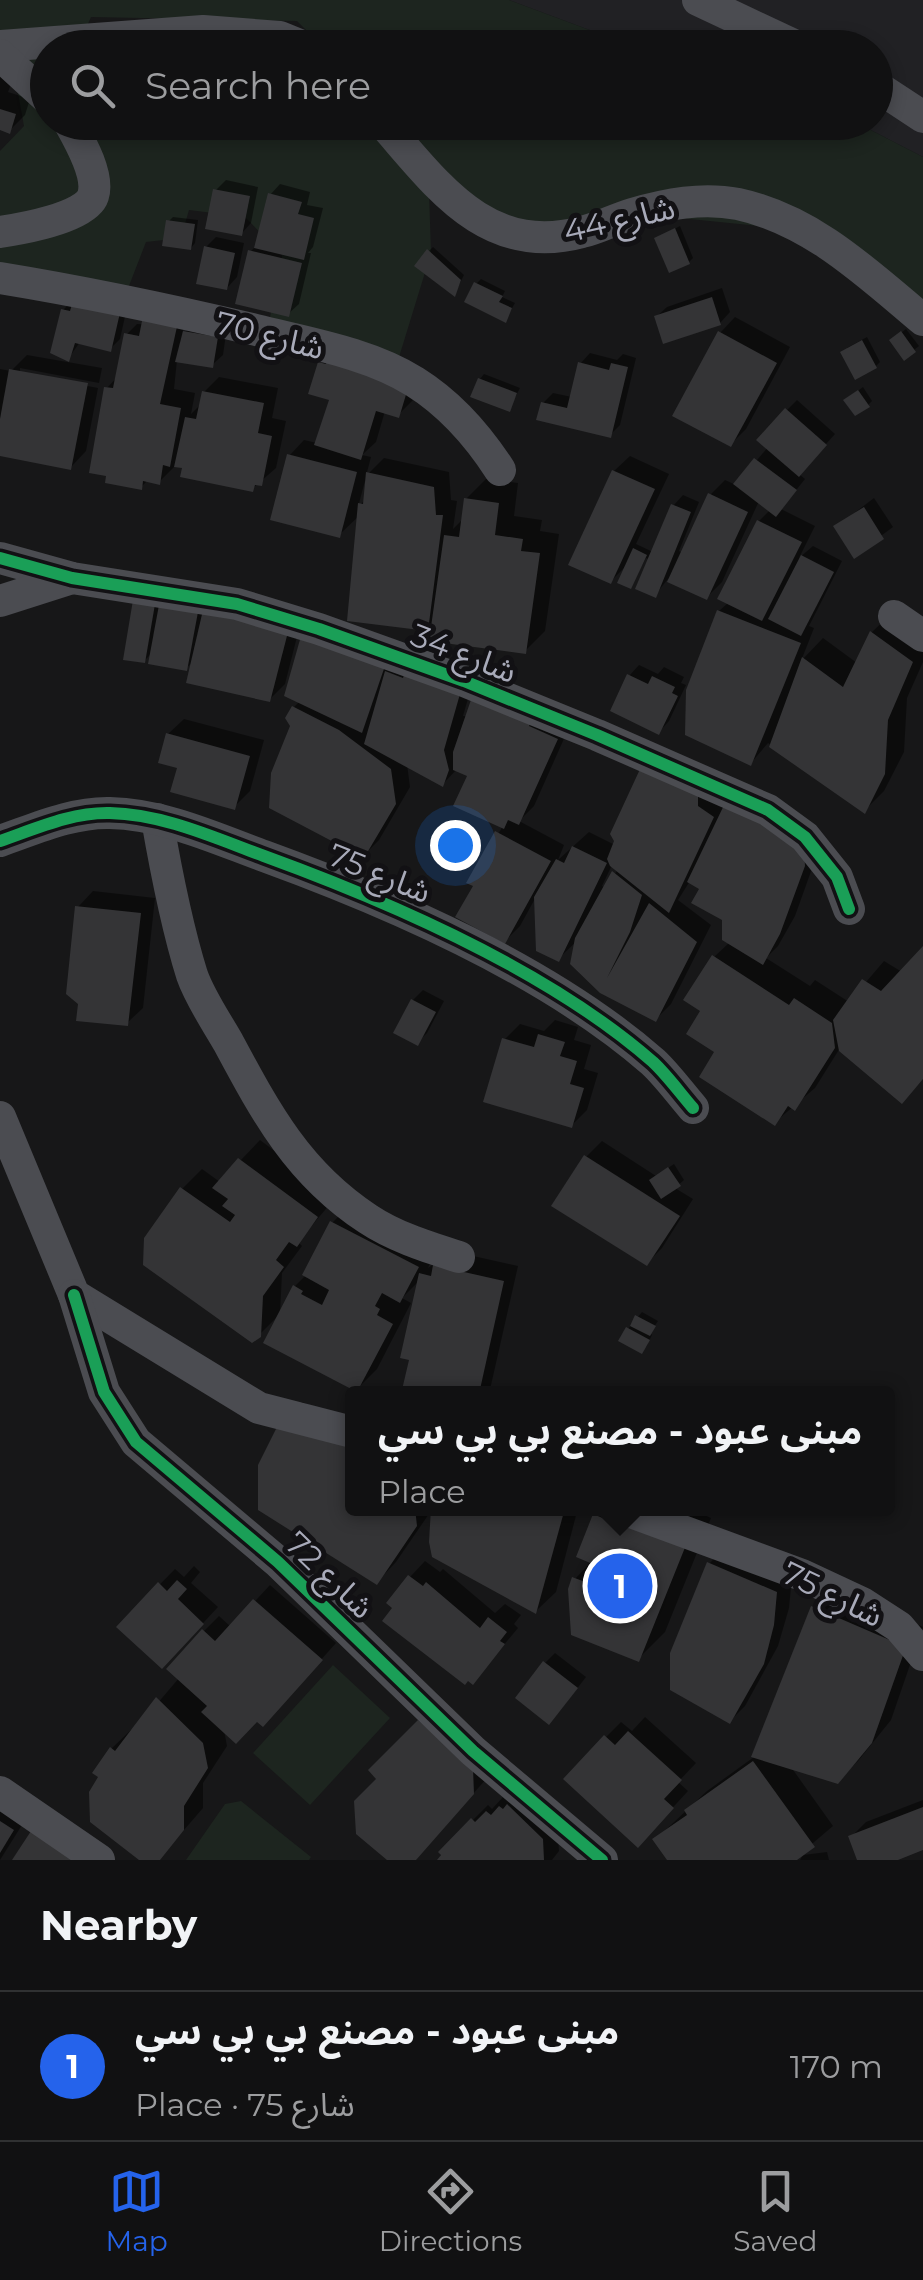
<!DOCTYPE html>
<meta charset="utf-8">
<style>
body{margin:0;font-family:Montserrat,"Noto Sans Arabic",sans-serif;background:#1a1a1b;color:#f1f3f6}
.you{position:absolute;left:455px;top:845px;width:35px;height:35px;margin:-25px;border:8px solid #fff;border-radius:50%;background:#1a73e8;box-shadow:0 0 0 15px #1a73e833}
.badge{display:grid;place-items:center;width:65px;height:65px;border-radius:50%;background:#2563eb;color:#fff;font-size:32px;font-weight:700}
.pin{position:absolute;translate:-50% -50%;border:5px solid #fff;box-shadow:0 2px 10px #0006}
.popup{position:absolute;left:345px;top:1386px;width:550px;height:130px;box-sizing:border-box;display:grid;place-content:center;border-radius:10px;background:#111112;filter:drop-shadow(0 2px 8px #0005);font-size:32px;white-space:nowrap;color:#9c9d9f}
.popup b{font-size:38px;color:#f1f3f6}
.popup::after{content:'';position:absolute;left:50%;top:100%;margin-left:-20px;border:20px solid transparent;border-top-color:#111112}
.list{margin:0;padding:0;list-style:none}
h2{display:flex;justify-content:space-between;align-items:center;height:130px;margin:0;padding:0 40px;font-size:42px}
h2 small{font-size:32px;font-weight:400;color:#9c9d9f}
.list li{display:grid;grid-template-columns:65px 1fr auto;gap:30px;align-items:center;box-sizing:border-box;height:150px;padding:0 40px;border-top:2px solid #303132}
.list b{display:block;font-size:38px;white-space:nowrap}
.list p{margin:0;font-size:32px;white-space:nowrap;color:#9c9d9f}
.list em{font-size:32px;font-style:normal;color:#9c9d9f}
.icon{flex:none;width:55px;height:55px;fill:none;stroke:currentColor;stroke-width:2;stroke-linecap:round;stroke-linejoin:round}
.map{position:relative;flex:none;width:923px;height:1860px;overflow:hidden}
.search{position:absolute;background:#111112;box-shadow:0 5px 15px #0003;left:30px;right:30px;top:30px;height:110px;display:flex;align-items:center;gap:25px;box-sizing:border-box;padding:0 35px;border-radius:55px;color:#9c9d9f;font-size:38px}
.sheet{height:280px;background:#111112}
nav{display:flex;justify-content:space-around;align-items:center;box-sizing:border-box;height:140px;border-top:2px solid #303132;background:#111112;font-size:28px;color:#9c9d9f}
nav a{display:grid;justify-items:center;gap:5px}
nav .on{color:#2563eb}
.map>svg:first-child{display:block}
.built{fill:#212124}
.green{fill:#1d251f}
.shadow{fill:#0007;fill-rule:evenodd}
.building{fill:#343436}
.lines{fill:none;stroke-linecap:round;stroke-linejoin:round}
.minor{stroke:#4b4c51;stroke-width:32}
.cycleway-casing{stroke:#121114;stroke-width:19}
.cycleway{stroke:#1a9f57;stroke-width:12}
.labels{text-anchor:middle;dominant-baseline:central;stroke-width:10;stroke-linejoin:round;paint-order:stroke}
.street-label{font-size:32px;fill:#a8aab9;stroke:#121114}
</style>
<div class="map">
<svg width="923" height="1860" viewBox="0 0 923 1860">
<rect width="100%" height="100%" fill="#171718"/>
<path class="built" d="M509,0H923V157L857,123L876,122V48L635,47Z"/>
<g class="green">
<path d="M0,0H509L635,47H323L297,21L91,17L81,40L291,47L48,48V122L363,123L429,191L431,253L396,367L267,333L282,255L245,217L189,210L181,238L146,242L127,291L0,274V151L24,126L11,55L0,52Z"/>
<path d="M397,123H857L923,157V319L810,231L670,217L560,251L479,207Z"/>
<path d="M333,1665L390,1718L310,1805L253,1753Z"/>
<path d="M241,1801L311,1857L309,1860H186L225,1804Z"/>
</g>
<g class="shadow">
<path d="M0,75L13,79L8,92L30,99L25,115L9,131L0,128Z"/>
<path d="M226,180L258,187L251,223L241,234L216,190Z"/>
<path d="M280,184L310,192L307,205L323,208L313,247L308,253H311L299,304L288,314L250,252L257,245L270,195Z"/>
<path d="M173,217L198,220L195,243L191,248L169,221Z"/>
<path d="M680,226L693,258L689,262L657,238Z"/>
<path d="M216,237L244,243L237,277L227,288L206,247Z"/>
<path d="M433,247L464,275L455,293L429,251Z"/>
<path d="M481,279L505,291L502,297L515,303L505,320L476,284Z"/>
<path d="M722,288L730,312L720,323L656,317L667,307Z"/>
<path d="M130,294L120,339L110,349L80,342L68,359L63,310L73,300Z"/>
<path d="M735,317L790,347L746,429L731,444L720,333Z"/>
<path d="M195,322L227,327L223,355L212,365L177,360L174,389L195,393L191,414L202,403L204,392L219,377L278,388L272,418L286,421L276,468L252,489L185,466L174,467L159,482L148,480L141,487L107,388L118,376L127,334L137,324L184,326L182,335Z"/>
<path d="M906,329L919,346L905,357L897,336Z"/>
<path d="M867,337L880,362L876,366L847,348Z"/>
<path d="M336,348L413,400L398,415L385,411L376,442L362,455L371,457L366,476L384,458L449,472L451,500L457,501L453,529L464,518L466,499L486,479L518,483L514,516L542,520L540,531L559,534L545,631L525,651L434,622L427,628L360,515L339,535L289,456L304,440L317,443L332,398L321,364ZM365,481H368L366,499L358,507Z"/>
<path d="M590,353L617,360L623,354L636,358L620,425L610,435L543,403L553,393L572,397L580,364Z"/>
<path d="M27,355L102,368L99,383L20,368V373L98,388L86,451L71,467L0,454V369L11,371Z"/>
<path d="M484,374L520,388L509,409L480,379Z"/>
<path d="M863,387L872,401L868,405L851,396Z"/>
<path d="M797,400L835,434L799,474L805,479L781,509L815,526L799,558L813,546L842,561L809,626L814,628L801,661L823,638L857,663L872,632L892,613L923,635V662L907,698L904,752L884,791L865,810L768,743L751,763L719,611L729,602L720,598L759,521L771,509L759,501L722,582L707,597L668,579L655,595L650,560L646,558L630,586L628,564L611,581L614,471L630,456L669,474L636,544L653,552L673,506L683,495L699,502L679,551L683,553L710,495L725,480L736,485L768,447L787,410Z"/>
<path d="M874,498L893,527L855,555L836,527Z"/>
<path d="M136,601L302,617L285,684L269,700L194,661L186,668L153,652L144,661Z"/>
<path d="M306,631L474,678L463,716L571,723L534,806L519,821L564,845L558,860L589,832L615,845L643,768L819,849L795,916L778,946L766,958L810,986L815,980L849,1002L884,961L902,972L923,950V1079L902,1101L840,1048L815,1088L774,1123L718,1051L704,1010L714,957L730,942L725,918L703,888L690,881L678,900L711,925L671,1004L656,1019L602,991L577,941L558,959L537,895L520,926L505,941L476,885L470,881L503,826L470,775L457,769L443,784L407,764L410,787L379,840L364,855L292,726L294,707L300,701ZM612,865L618,869L606,888L602,886Z"/>
<path d="M639,665L658,674L664,667L684,677L681,683L686,685L669,721L659,732L629,676Z"/>
<path d="M184,719L264,740L250,791L234,807L180,766L168,734Z"/>
<path d="M93,891L155,898L143,1008L127,1023L78,907Z"/>
<path d="M423,990L444,1001L427,1033L417,1043L413,1000Z"/>
<path d="M555,1020L578,1027L574,1040L591,1045L584,1069L598,1073L587,1110L571,1126L504,1040L520,1024L544,1031Z"/>
<path d="M260,1140L336,1197L298,1242L302,1246L282,1273L280,1315L295,1286L306,1275L332,1223L352,1203L437,1247L428,1268L451,1251L518,1266L489,1394H403L412,1358L420,1280L402,1298L411,1303L377,1369L357,1389L278,1316L259,1335L182,1189L202,1169L220,1182Z"/>
<path d="M602,1141L656,1176L674,1164L684,1180L675,1188L693,1199L662,1248L647,1263L586,1157Z"/>
<path d="M642,1312L658,1321L650,1333L652,1335L646,1347L628,1329Z"/>
<path d="M302,1402L352,1423V1508H433L396,1562L377,1582L282,1422Z"/>
<path d="M433,1508H578L556,1592L536,1611Z"/>
<path d="M602,1508H689L711,1518L665,1632L638,1659L575,1579L592,1561L595,1515Z"/>
<path d="M724,1548L792,1577L789,1608L778,1646L745,1706L730,1721L709,1564Z"/>
<path d="M425,1561L440,1572L443,1569L495,1613L505,1604L521,1615L514,1624L518,1628L473,1682L410,1577Z"/>
<path d="M194,1566L200,1572L191,1583L218,1607L177,1651L119,1626L175,1569L184,1577Z"/>
<path d="M270,1585L336,1643L278,1708L257,1719L224,1730L227,1746L203,1783V1808L158,1860H144L101,1777L95,1772L112,1748L132,1729L134,1731L179,1678L204,1631L219,1616L231,1627Z"/>
<path d="M833,1587L923,1627L891,1720L858,1761L837,1781L791,1767L833,1826L793,1860H670L655,1840L707,1791L754,1757L813,1607Z"/>
<path d="M555,1653L586,1677L559,1712L545,1663Z"/>
<path d="M435,1707L488,1777L414,1860H391L379,1779Z"/>
<path d="M645,1717L696,1763L678,1782L688,1791L653,1829L606,1737L621,1722L632,1731Z"/>
<path d="M0,1789L32,1809L0,1860Z"/>
<path d="M503,1797L557,1823L559,1851L552,1860H440L441,1852L488,1805L492,1809Z"/>
<path d="M923,1800V1848L891,1860H860L851,1837L866,1822Z"/>
<path d="M827,1852L829,1860H800L803,1855Z"/>
</g>
<g class="building">
<path d="M0,109L16,114L10,134L0,130Z"/>
<path d="M213,189L250,196L242,236L205,229Z"/>
<path d="M268,193L302,202L298,214L314,218L304,260L254,248Z"/>
<path d="M166,220L195,224L191,250L162,246Z"/>
<path d="M675,228L690,264L669,273L654,238Z"/>
<path d="M204,246L235,253L227,290L196,284Z"/>
<path d="M427,249L461,280L455,297L414,266Z"/>
<path d="M248,250L302,263L289,317L235,304Z"/>
<path d="M474,282L503,296L499,302L512,308L506,323L464,302Z"/>
<path d="M75,294L122,304L111,352L75,343L69,362L50,353L61,309L70,311Z"/>
<path d="M712,297L721,325L663,344L654,316Z"/>
<path d="M143,316L178,322L160,404L181,408L170,467L163,465L160,485L143,481L142,490L105,483L106,476L89,473L104,387L113,388L124,333L139,336Z"/>
<path d="M183,331L218,337L213,368L175,362Z"/>
<path d="M718,331L777,363L731,447L672,416Z"/>
<path d="M901,331L916,352L904,361L889,340Z"/>
<path d="M862,340L877,368L855,380L840,352Z"/>
<path d="M328,357L408,388L399,418L376,411L361,460L314,445L329,400L308,394L318,362L326,364Z"/>
<path d="M578,362L609,370L611,363L628,367L611,438L536,420L541,402L567,408Z"/>
<path d="M9,369L88,383L71,470L0,456V419Z"/>
<path d="M478,378L517,393L510,412L470,397Z"/>
<path d="M858,390L870,407L855,416L843,400Z"/>
<path d="M202,391L264,403L258,433L272,436L262,486L255,485L253,492L180,477L182,468L174,467L185,417L196,419Z"/>
<path d="M785,408L827,445L799,477L756,440Z"/>
<path d="M287,454L357,472L340,538L270,520Z"/>
<path d="M754,458L797,490L776,517L733,484Z"/>
<path d="M612,470L655,489L611,584L568,565Z"/>
<path d="M366,472L434,487L436,515H443L428,631L347,621L358,503L363,504Z"/>
<path d="M708,493L748,512L707,600L667,582Z"/>
<path d="M464,498L499,503L495,535L523,539L521,551L540,553L526,654L429,641L444,535L459,537Z"/>
<path d="M671,504L691,512L656,598L635,589Z"/>
<path d="M864,507L884,539L854,559L833,526Z"/>
<path d="M757,520L802,542L762,621L717,599Z"/>
<path d="M633,548L647,555L631,589L617,583Z"/>
<path d="M801,555L834,572L801,636L768,619Z"/>
<path d="M133,600L155,604L145,663L123,660Z"/>
<path d="M159,605L198,612L187,671L148,664Z"/>
<path d="M203,610L288,632L270,702L186,683Z"/>
<path d="M717,610L801,643L751,766L685,735L686,690Z"/>
<path d="M303,629L387,660L362,733L284,696Z"/>
<path d="M870,631L913,662L888,720L885,774L865,814L769,747L802,657L843,687Z"/>
<path d="M407,667L460,694L444,750L449,770L443,787L364,744L385,671L403,678Z"/>
<path d="M627,674L648,684L652,676L675,687L672,693L678,696L659,735L610,711Z"/>
<path d="M473,694L532,720L529,726L558,739L519,825L508,820L504,829L453,806L467,776L453,770V752Z"/>
<path d="M292,706L339,730L391,769L396,804L364,858L269,808L271,773L290,726L285,718Z"/>
<path d="M166,733L250,756L235,810L170,792L177,768L158,763Z"/>
<path d="M641,767L698,792V806L714,817L669,913L610,866L607,859L614,841L610,834Z"/>
<path d="M726,801L804,846L805,866L780,934L763,965L722,940V920L691,903L699,889L687,882Z"/>
<path d="M495,831L551,861L505,944L455,917L473,886L466,883Z"/>
<path d="M572,846L607,863L559,962L536,951L534,897L556,859L564,863Z"/>
<path d="M612,871L642,895L630,932L607,978L649,903L697,942L656,1022L600,993L570,964L575,938Z"/>
<path d="M75,906L141,913L128,1026L76,1021L78,1004L66,994Z"/>
<path d="M923,946V1079L902,1104L839,1051L833,1020L862,979L881,991Z"/>
<path d="M712,955L789,1005L794,998L832,1023L835,1048L795,1111L788,1106L775,1126L699,1077L714,1052L686,1034L700,1011L683,1000Z"/>
<path d="M411,999L436,1012L418,1046L393,1033Z"/>
<path d="M538,1034L565,1042L560,1056L577,1061L570,1084L584,1088L572,1128L483,1102L502,1038L534,1047Z"/>
<path d="M584,1155L680,1216L647,1266L551,1206Z"/>
<path d="M238,1158L318,1217L297,1247L289,1242L276,1260L284,1267L263,1296L261,1337L252,1343L143,1265L144,1238L180,1187L230,1222L235,1215L222,1206L228,1199L212,1188Z"/>
<path d="M668,1167L681,1186L661,1199L649,1180Z"/>
<path d="M330,1221L419,1267L400,1303L382,1293L375,1306L380,1309L377,1315L393,1324L357,1392L263,1343L293,1285L303,1291L301,1294L322,1305L329,1290L302,1275Z"/>
<path d="M433,1265L504,1281L479,1394H401L409,1360L400,1358L419,1273L431,1276Z"/>
<path d="M635,1315L656,1326L650,1336L630,1326Z"/>
<path d="M626,1327L650,1340L642,1354L618,1341Z"/>
<path d="M280,1421L352,1449V1508H415L417,1526L377,1585L258,1510V1465Z"/>
<path d="M431,1508H565L536,1614L432,1557L429,1542Z"/>
<path d="M608,1511L686,1545L639,1662L571,1635L568,1589L572,1577L588,1583L595,1565L576,1557L593,1514L605,1519Z"/>
<path d="M707,1562L777,1592L774,1625L764,1664L730,1724L670,1690V1653Z"/>
<path d="M408,1575L423,1586L426,1582L480,1628L488,1617L507,1632L500,1641L505,1644L473,1685L468,1681L465,1685L382,1621L392,1608L386,1603Z"/>
<path d="M177,1580L187,1589L178,1599L204,1624L162,1669L116,1627L158,1582L167,1591Z"/>
<path d="M253,1599L323,1660L263,1727L257,1722L236,1744L201,1712L207,1706L166,1669L202,1629L215,1641Z"/>
<path d="M811,1606L906,1647L872,1743L838,1784L751,1757Z"/>
<path d="M543,1661L578,1688L549,1725L515,1698Z"/>
<path d="M156,1697L203,1743L208,1768L184,1806V1830L160,1860H139L90,1822L89,1792L98,1777L92,1773L110,1747L115,1751Z"/>
<path d="M418,1720L473,1768L474,1794L416,1860H387L356,1834L354,1801L376,1779L368,1770Z"/>
<path d="M628,1731L682,1780L664,1799L674,1808L638,1848L563,1779L604,1735L615,1745Z"/>
<path d="M753,1761L815,1847L797,1860H667L652,1839L687,1815L684,1810Z"/>
<path d="M507,1804L543,1839L544,1860H437L441,1855L438,1852L471,1818L475,1822L486,1811L491,1815L499,1806L503,1809Z"/>
<path d="M923,1807V1850L898,1860H857L848,1836Z"/>
<path d="M0,1821L14,1830L0,1853Z"/>
<path d="M33,1828L73,1860H12Z"/>
</g>
<g class="lines">
<g class="minor">
<path d="M698,0L800,48"/>
<path d="M0,46L203,31L280,37L307,48"/>
<path d="M0,55L48,99"/>
<path d="M876,86L923,117"/>
<path d="M382,122C436,183 486,258 582,232C599,228 615,219 632,214C667,204 702,197 738,204C812,220 867,273 923,320"/>
<path d="M0,232C20,229 86,218 93,196C100,175 79,140 69,122"/>
<path d="M0,278C86,292 171,310 256,330C308,343 369,353 415,382C450,404 478,436 500,470"/>
<path d="M0,558L72,578L237,604L319,629L464,681L597,735L768,810L805,837L837,877L849,909"/>
<path d="M0,601L72,578"/>
<path d="M894,616L923,636"/>
<path d="M157,819C166,871 176,924 192,975C200,998 216,1021 228,1042C266,1113 298,1173 368,1219C395,1237 428,1247 459,1257"/>
<path d="M0,841C35,829 72,812 110,813C163,814 215,838 264,856C393,903 548,970 653,1062C667,1075 680,1093 693,1108"/>
<path d="M0,1117L74,1295L259,1408L352,1432"/>
<path d="M74,1295L104,1392L136,1442L278,1562L473,1751L602,1860"/>
<path d="M620,1508L802,1575L862,1603L899,1627L923,1655"/>
<path d="M0,1792L99,1860"/>
</g>
<g class="cycleway-casing">
<g id="cycleway">
<path d="M0,558L72,578L237,604L319,629L464,681L597,735L768,810L805,837L837,877L849,909"/>
<path d="M0,841C35,829 72,812 110,813C163,814 215,838 264,856C393,903 548,970 653,1062C667,1075 680,1093 693,1108"/>
<path d="M74,1295L104,1392L136,1442L278,1562L473,1751L602,1860"/>
</g>
</g>
<use href="#cycleway" class="cycleway"/>
</g>
<g class="labels">
<g class="street-label">
<text transform="translate(619 219) rotate(-13)">شارع 44</text>
<text transform="translate(270 335) rotate(14)">شارع 70</text>
<text transform="translate(464 653) rotate(21)">شارع 34</text>
<text transform="translate(380 873) rotate(22)">شارع 75</text>
<text transform="translate(330 1575) rotate(44)">شارع 72</text>
<text transform="translate(833 1594) rotate(26)">شارع 75</text>
</g>
</g>
</svg>
<div class="you"></div>
<div class="pin badge" style="left:620px;top:1586px">1</div>
<div class="popup"><b>مبنى عبود - مصنع بي بي سي</b>Place</div>
<div class="search"><svg class="icon" aria-label="search" viewBox="0 0 24 24"><circle cx="10" cy="10" r="6"/><path d="M15 15l6 6"/></svg>Search here</div>
</div>
<section class="sheet">
<h2>Nearby<small></small></h2>
<ul class="list">
<li><span class="badge">1</span><div><b>مبنى عبود - مصنع بي بي سي</b><p>Place · شارع 75</p></div><em>170 m</em></li>
</ul>
</section>
<nav>
<a class="on"><svg class="icon" aria-label="map" viewBox="0 0 24 24"><path d="M3 6l6-2 6 2 6-2v14l-6 2-6-2-6 2zM9 4v14M15 6v14"/></svg>Map</a>
<a><svg class="icon" aria-label="directions" viewBox="0 0 24 24"><path d="M12 3l9 9-9 9-9-9zM9 14v-3h6M13 9l2 2-2 2"/></svg>Directions</a>
<a><svg class="icon" aria-label="saved" viewBox="0 0 24 24"><path d="M7 4h10v16l-5-4-5 4z"/></svg>Saved</a>
</nav>
